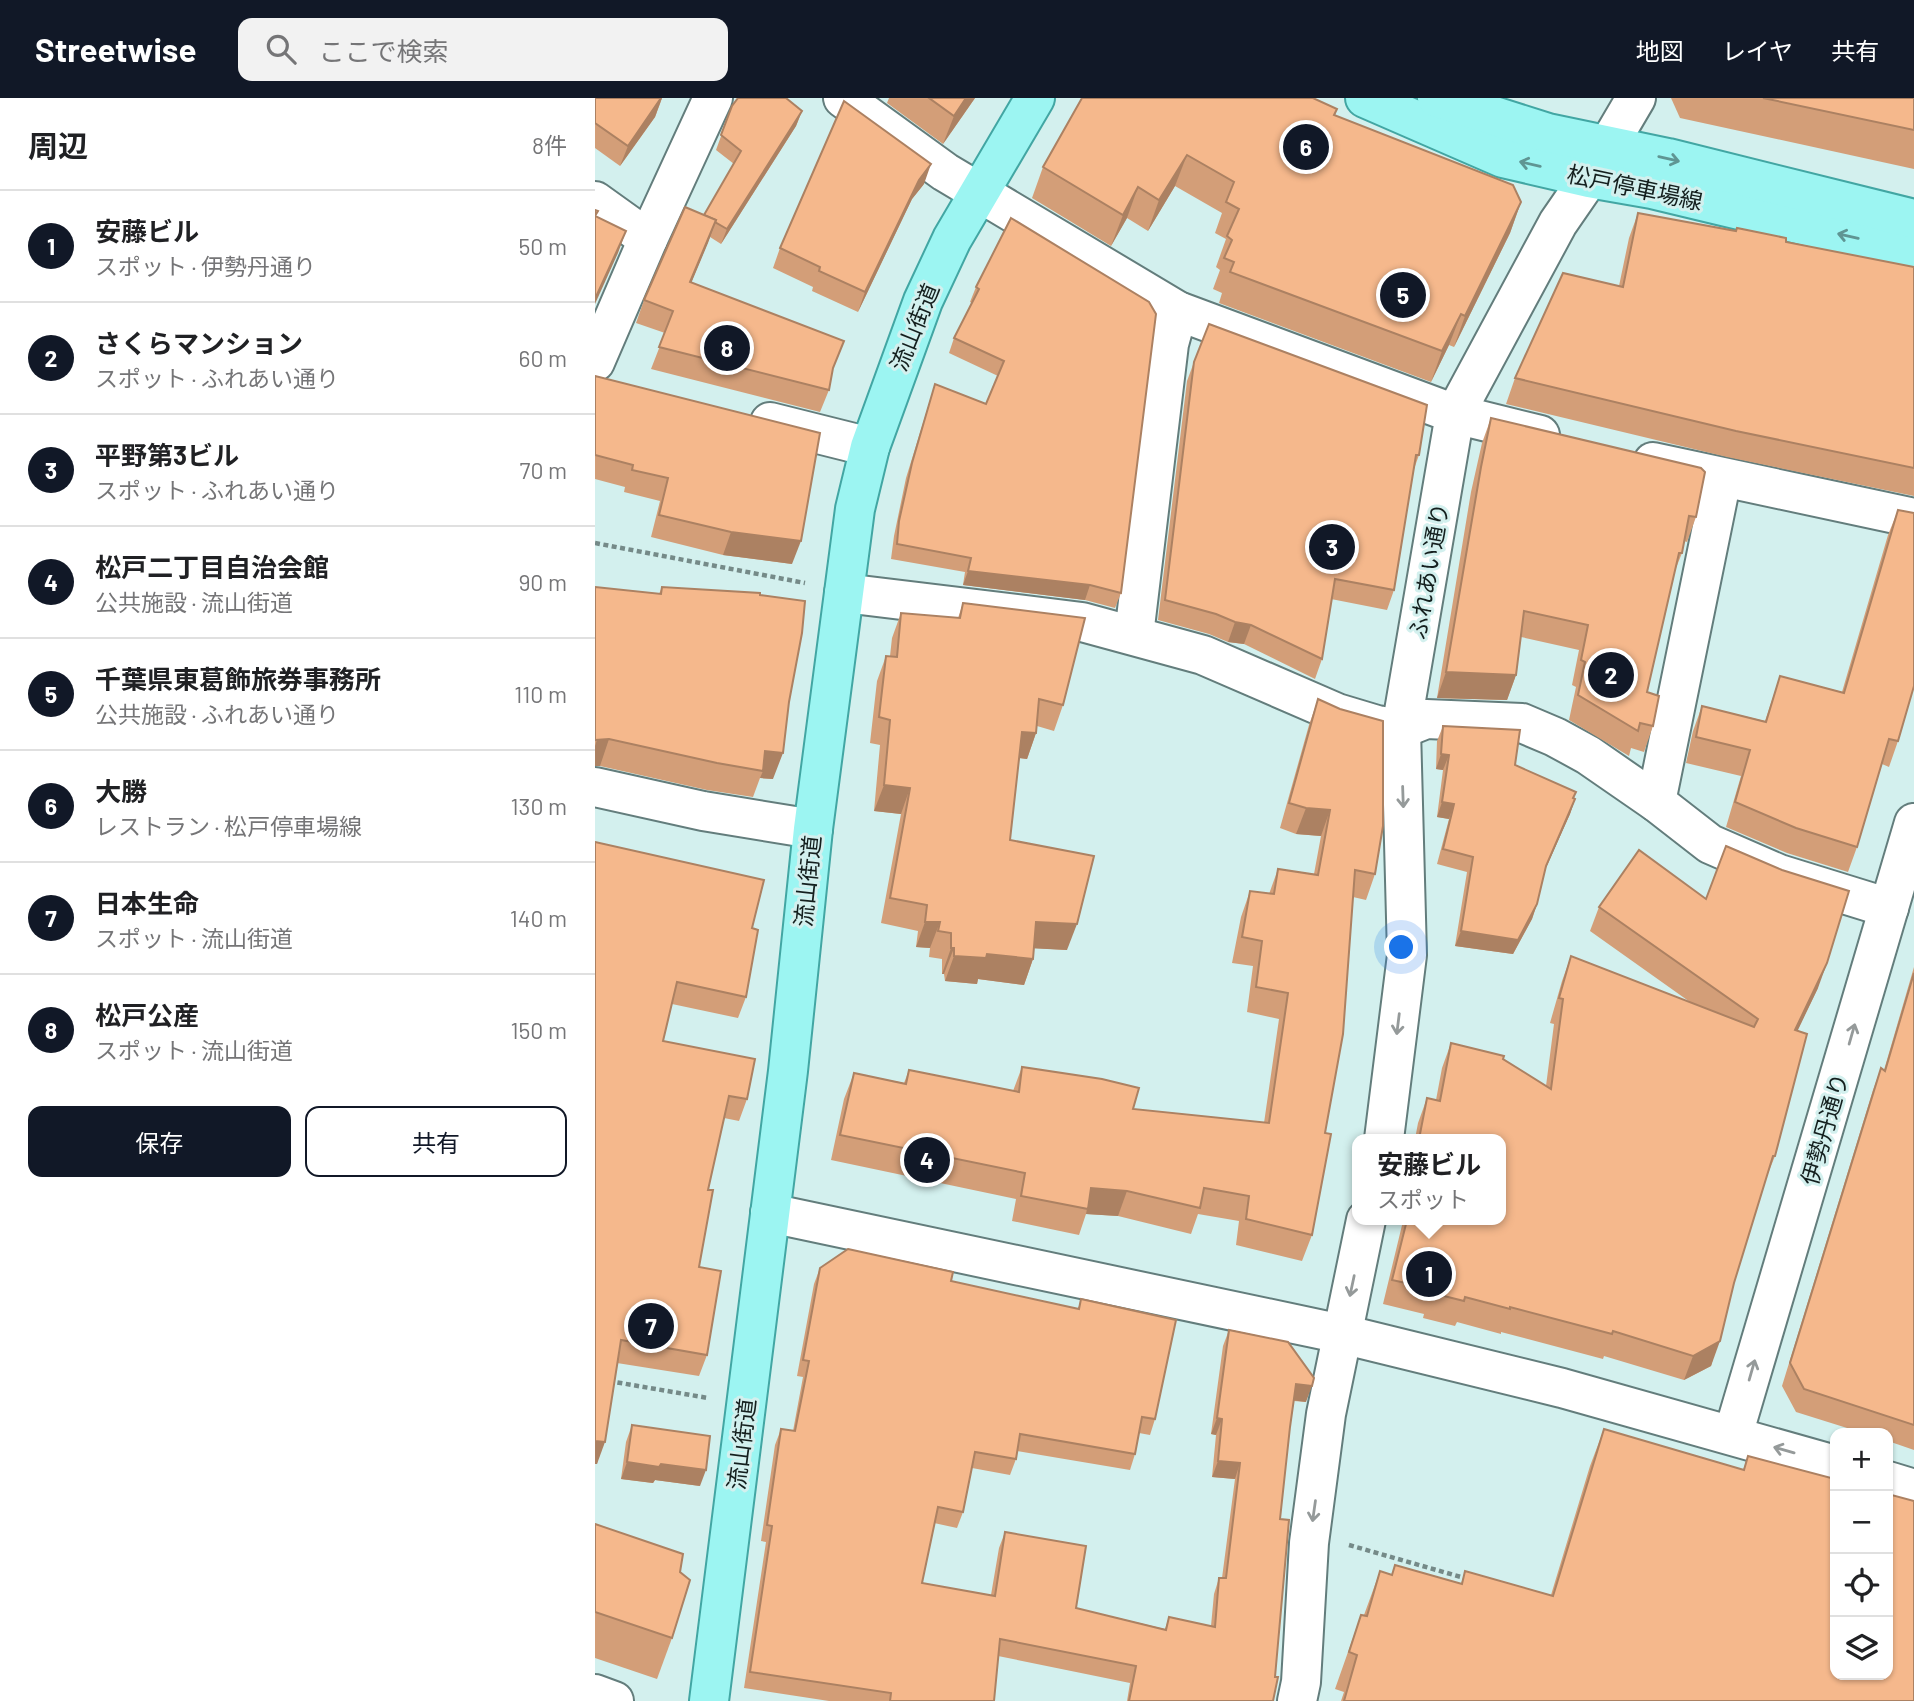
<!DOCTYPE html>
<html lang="ja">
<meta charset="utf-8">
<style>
body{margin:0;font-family:Barlow,"Noto Sans JP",sans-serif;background:#f2f2f2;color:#202124}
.controls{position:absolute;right:21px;bottom:21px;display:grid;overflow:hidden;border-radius:14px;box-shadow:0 2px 5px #0004}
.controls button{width:63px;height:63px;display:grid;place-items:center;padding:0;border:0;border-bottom:2px solid #e0e0e0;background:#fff;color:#202124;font:35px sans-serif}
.you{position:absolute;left:807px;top:850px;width:24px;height:24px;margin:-18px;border:5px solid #fff;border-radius:50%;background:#1a73e8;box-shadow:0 0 0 10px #1a73e833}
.badge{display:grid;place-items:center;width:46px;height:46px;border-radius:50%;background:#111827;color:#fff;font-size:23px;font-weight:700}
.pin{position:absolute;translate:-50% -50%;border:4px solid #fff;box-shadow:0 2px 7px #0006}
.popup{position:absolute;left:757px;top:1036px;width:154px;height:91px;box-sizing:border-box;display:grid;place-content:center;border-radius:14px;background:#fff;filter:drop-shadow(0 2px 5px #0005);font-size:23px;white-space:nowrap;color:#757577}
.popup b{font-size:26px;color:#202124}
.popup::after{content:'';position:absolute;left:50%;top:100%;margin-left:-14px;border:14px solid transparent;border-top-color:#fff}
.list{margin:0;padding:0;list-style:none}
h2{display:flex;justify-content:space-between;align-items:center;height:91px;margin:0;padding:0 28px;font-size:30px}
h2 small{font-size:23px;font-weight:400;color:#757577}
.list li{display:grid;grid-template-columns:46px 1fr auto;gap:21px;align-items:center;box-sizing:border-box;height:112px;padding:0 28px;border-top:2px solid #e0e0e0}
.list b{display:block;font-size:26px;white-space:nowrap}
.list p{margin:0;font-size:23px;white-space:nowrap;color:#757577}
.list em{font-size:23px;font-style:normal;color:#757577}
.actions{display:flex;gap:14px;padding:21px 28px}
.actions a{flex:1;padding:16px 0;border:2px solid #111827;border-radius:14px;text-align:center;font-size:24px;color:#111827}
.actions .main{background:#111827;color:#fff}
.icon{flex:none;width:38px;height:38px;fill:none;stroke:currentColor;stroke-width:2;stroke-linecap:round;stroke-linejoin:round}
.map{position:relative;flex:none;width:1319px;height:1603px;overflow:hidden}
header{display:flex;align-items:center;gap:42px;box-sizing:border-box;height:98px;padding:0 35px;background:#111827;color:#fff}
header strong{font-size:33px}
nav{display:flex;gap:38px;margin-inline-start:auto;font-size:24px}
.search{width:490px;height:63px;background:#f2f2f2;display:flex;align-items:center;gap:18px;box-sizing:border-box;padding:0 24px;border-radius:14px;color:#757577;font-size:26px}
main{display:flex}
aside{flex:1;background:#fff}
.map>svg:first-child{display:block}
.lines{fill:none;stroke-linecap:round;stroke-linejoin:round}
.minor-casing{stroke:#637d7c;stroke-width:42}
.major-casing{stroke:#42a6a3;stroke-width:42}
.path{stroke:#758a88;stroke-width:4.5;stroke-dasharray:5 3.5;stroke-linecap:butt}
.minor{stroke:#fff;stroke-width:38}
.major{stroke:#9cf5f2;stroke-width:38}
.wall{fill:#d39e78}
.shaded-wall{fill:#ac8162}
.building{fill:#f5b88c;stroke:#ac8162;stroke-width:2}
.oneway{stroke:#5f9593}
.oneway2{stroke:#959a9a}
.labels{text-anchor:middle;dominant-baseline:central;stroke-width:6;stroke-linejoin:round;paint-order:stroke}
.street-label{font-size:23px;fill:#141f1e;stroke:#d3f0ee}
</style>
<header>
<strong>Streetwise</strong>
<div class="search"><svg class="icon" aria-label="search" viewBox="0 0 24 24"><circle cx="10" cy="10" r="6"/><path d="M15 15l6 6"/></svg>ここで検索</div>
<nav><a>地図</a><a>レイヤ</a><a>共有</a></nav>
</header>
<main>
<aside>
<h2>周辺<small>8件</small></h2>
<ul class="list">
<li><span class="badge">1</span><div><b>安藤ビル</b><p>スポット · 伊勢丹通り</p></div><em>50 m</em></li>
<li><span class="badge">2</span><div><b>さくらマンション</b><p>スポット · ふれあい通り</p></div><em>60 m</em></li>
<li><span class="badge">3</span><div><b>平野第3ビル</b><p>スポット · ふれあい通り</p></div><em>70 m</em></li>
<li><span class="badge">4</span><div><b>松戸二丁目自治会館</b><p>公共施設 · 流山街道</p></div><em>90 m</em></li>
<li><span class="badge">5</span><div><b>千葉県東葛飾旅券事務所</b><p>公共施設 · ふれあい通り</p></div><em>110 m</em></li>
<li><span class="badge">6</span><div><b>大勝</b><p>レストラン · 松戸停車場線</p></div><em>130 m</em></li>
<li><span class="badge">7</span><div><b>日本生命</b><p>スポット · 流山街道</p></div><em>140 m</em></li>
<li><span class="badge">8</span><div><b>松戸公産</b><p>スポット · 流山街道</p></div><em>150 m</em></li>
</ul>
<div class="actions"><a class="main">保存</a><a>共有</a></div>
</aside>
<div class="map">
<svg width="1319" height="1603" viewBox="0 0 1319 1603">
<rect width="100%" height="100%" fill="#d3f0ee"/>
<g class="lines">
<g class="minor-casing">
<g id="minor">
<path d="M248,0L350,74L583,213L860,316L806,631L812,857L789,1041"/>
<path d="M0,103L53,141"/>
<path d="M0,264L53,141L118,0"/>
<path d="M175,324L275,349"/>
<path d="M945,337L860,316L963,125L994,80L1041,0"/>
<path d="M1058,364L1319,420"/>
<path d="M249,495L487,524L608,557L742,615L782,627L806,631L831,621L927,625L960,639L993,657L1061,704L1115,746L1184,776L1294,810"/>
<path d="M539,537L574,246L583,213"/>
<path d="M0,689L108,713L218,731"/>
<path d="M1061,704L1127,380"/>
<path d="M175,1115L747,1236L967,1290L1240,1367"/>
<path d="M1138,1337L1319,725"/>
<path d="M1293,1383L1319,1391"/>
<path d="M0,1596L19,1603"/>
<path d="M702,1603L706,1584L714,1445L731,1316L771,1122"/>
</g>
</g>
<g class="major-casing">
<g id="major">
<path d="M770,0L908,60L994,80L1057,91L1319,154"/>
<path d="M842,0L953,35L1073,60L1319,121"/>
<path d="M114,1603L193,973L218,731L260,411L275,349L328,203L357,141L440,0"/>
</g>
</g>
<g class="path">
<path d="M0,445L210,485"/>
<path d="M14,1283L113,1300"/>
<path d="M754,1447L873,1481"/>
</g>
<use href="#minor" class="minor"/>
<use href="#major" class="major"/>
</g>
<g class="wall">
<path d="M0,0H67L60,19L25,68L0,50Z"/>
<path d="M294,0H380L348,46L292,5Z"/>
<path d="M1076,0H1319V71L1085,20Z"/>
<path d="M137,8L207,13L201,28L126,146L115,139L96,185L237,275L234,292L225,314L56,271L70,235L41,225L49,202L109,117L139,66L121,52Z"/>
<path d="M742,11L740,17L926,104L915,135L859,249L854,247L836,284L624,205L627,195L618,191L625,172L621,169L631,141L620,135L627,115L580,88L553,133L532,120L516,148L437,100L448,69Z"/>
<path d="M329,86L317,101L263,214L217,193L218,189L178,170L185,150Z"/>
<path d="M1043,115L1319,169V398L1132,359L911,306L920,280L1024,188L1034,140Z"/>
<path d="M416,120L526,495L520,510L490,502L368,487L370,474L296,461L299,438L311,380L340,286L391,306L403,278L354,255L359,240L377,205L375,204L381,189Z"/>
<path d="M599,264L824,357L819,371L799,492L792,512L736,501L727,561L720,581L649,546L633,544L614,536L563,522L592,283Z"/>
<path d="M0,278L197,466L128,457L56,439L65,403L29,394L30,389L0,381Z"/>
<path d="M896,320L1101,419L1092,444L1089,443L1087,455L1079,475L1052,594L1058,628L1049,654L1036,650L1034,658L974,622L981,589L977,587L984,552L926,539L921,577L912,602L842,600L876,394L887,345Z"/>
<path d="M1303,412V643L1294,669L1287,666L1262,749L1253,774L1192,755L1131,729L1146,678L1091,665L1098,633L1107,608L1170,623L1185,578L1247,594L1293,437Z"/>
<path d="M0,489L64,496L67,489L178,681L165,680L158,699L112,692L5,668H0Z"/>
<path d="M368,505L468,607L459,633L442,628L441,635L432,661L424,660L415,742L472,852L439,850L438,861L429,887L383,881L382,886L350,883L349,876H347V861L334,859L335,850L321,849L323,833L286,825L306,716L279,713L285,647L275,645L282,583L291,558H295L297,540L306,515L363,520Z"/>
<path d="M723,601L780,776L771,802L758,799L717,1137L707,1163L641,1147L644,1123L603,1116L596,1136L523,1118L491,1116L484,1137L417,1123L421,1101L236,1062L249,1001L259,975L309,985L314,972L418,993L427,969L538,1011L669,1025L684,921L652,914L658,868L637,865L646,819L655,793L674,796L683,771L719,776L726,738L701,736L685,730L714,627Z"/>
<path d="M848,628L980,701L975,716L949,774L942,806L937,821L918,856L860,848L872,774L842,766L854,721L842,719L848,672L841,671L842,643Z"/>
<path d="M0,744L157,830L151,899L143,920L77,906L68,943L152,1001L144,1023L129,1020L113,1092L104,1169L112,1257L104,1278L22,1265L2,1366Z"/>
<path d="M1004,809L1223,890L1202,933L1180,1058L1170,1083L1139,1185L1116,1268L1089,1282L1009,1258L1008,1261L906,1234V1236L862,1224L860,1228L828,1220L829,1216L788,1206L808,1123L803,1122H906V1041H820L823,1025L832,1000L841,1002L847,970L856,945L908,961L951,988L959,926L955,925L967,883L976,858L1095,904L995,833Z"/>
<path d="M1319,869V1352L1293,1343V1335H1268L1201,1314L1187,1288L1278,992L1286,970L1289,972Z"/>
<path d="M225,1170L356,1183L483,1211L486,1201L560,1321L555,1337L544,1335L540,1356L535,1372L422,1353L421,1361L415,1377L377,1370L368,1414L362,1430L339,1425L327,1485L396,1497L404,1450L410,1434L481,1510L570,1531L574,1519L616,1528L619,1496L624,1480H627L640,1381L617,1379L621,1337L616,1336L628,1248L634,1232L711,1304L699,1303L695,1329L685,1421L678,1603H532L535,1585L403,1558L399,1603H234L149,1590L171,1444L166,1443L180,1347L186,1331L198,1333L208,1279L202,1278L219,1186Z"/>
<path d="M37,1327L105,1388L60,1382L58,1385L26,1381L31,1344Z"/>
<path d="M1009,1331L1148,1372L1153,1358L1319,1603H746L749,1594L740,1591L766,1517H769L785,1473L797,1477L866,1486L870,1473L956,1497L995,1368Z"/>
<path d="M0,1426L85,1474L77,1540L62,1581L0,1560Z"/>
</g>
<g class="shaded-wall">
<path d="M67,0L60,19L25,68L33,48Z"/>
<path d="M371,0H380L348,46L359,18Z"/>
<path d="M207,13L201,28L126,146L132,131Z"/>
<path d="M592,57L580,88L553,133L564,102Z"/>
<path d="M336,66L329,86L317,101L263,214L270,194L324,82Z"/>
<path d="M543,89L532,120L516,148L528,117Z"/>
<path d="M926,104L915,135L859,249L870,218Z"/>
<path d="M121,122L113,145L87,207L95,184Z"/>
<path d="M31,133L23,155L0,206V201Z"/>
<path d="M866,216L854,247L836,284L847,253Z"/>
<path d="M136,434L206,443L197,466L128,457Z"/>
<path d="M373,473L495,487L490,502L368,487Z"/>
<path d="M640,524L656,527L649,546L633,544Z"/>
<path d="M851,574L921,577L912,602L842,600Z"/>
<path d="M427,634L441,635L432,661L418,659Z"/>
<path d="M14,641L5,668H0V648L2,642Z"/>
<path d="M170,653L188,655L178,681L165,680L168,673Z"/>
<path d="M846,656L854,657L848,672L841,671Z"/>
<path d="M289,687L315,690L306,716L279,713Z"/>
<path d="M980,701L975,716L945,783L951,768Z"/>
<path d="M847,704L859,706L854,721L842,719Z"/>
<path d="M711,710L735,712L726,738L701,736Z"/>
<path d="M942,806L937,821L918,856L860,848L866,833Z"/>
<path d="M330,824H345L335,850L321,849Z"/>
<path d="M441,824L482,826L472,852L432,850Z"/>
<path d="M356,850H359L349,876H347Z"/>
<path d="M392,856L438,861L429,887L383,881L382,886L350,883L359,858Z"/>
<path d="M1232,865L1223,890L1191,957L1200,932Z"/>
<path d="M496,1090L532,1093L523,1118L491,1116Z"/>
<path d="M1125,1243L1116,1268L1089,1282L1098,1258Z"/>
<path d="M701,1286L717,1288L711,1304L696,1302Z"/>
<path d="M622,1320L627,1321L621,1337L616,1336Z"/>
<path d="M0,1343L10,1344L2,1366H0Z"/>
<path d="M623,1363L645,1365L640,1381L617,1379Z"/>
<path d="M32,1364L66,1366L111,1372L105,1388L60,1382L58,1385L26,1381Z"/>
</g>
<g class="building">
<path d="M0,0H66L33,48L0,25Z"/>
<path d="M143,0H191L207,13L132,131L120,124L121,122L109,117L146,53L126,37L137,8Z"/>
<path d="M334,0H371L359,18Z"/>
<path d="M487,0H718L742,11L739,17L918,87L926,104L870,218L866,216L847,253L635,174L639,164L629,160L637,142L632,138L644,111L631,104L639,84L592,57L564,102L543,89L528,117L448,69Z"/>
<path d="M1168,0H1319V32Z"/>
<path d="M249,3L336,66L324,82L270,194L224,173L225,169L185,150Z"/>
<path d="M90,109L121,122L95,184L249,243L238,270L234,292L64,249L78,213L49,202Z"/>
<path d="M0,112L3,113L0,118L31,133L0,201Z"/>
<path d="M1043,115L1141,133L1142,130L1191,140V144L1319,169V370L1141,333L920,280L968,175L1028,189Z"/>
<path d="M416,120L554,204L561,216L526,495L495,487L373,473L376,460L302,446L304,423L317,365L340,286L391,306L409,263L359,240L384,191L381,189Z"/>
<path d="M614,226L832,307L824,357H821L799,492L740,481L727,561L656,527L640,524L621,516L570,502L599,264Z"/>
<path d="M0,278L225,335L206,443L136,434L64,417L73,380L37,372L38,367L0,357Z"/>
<path d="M896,320L1106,370L1110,374L1101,419L1094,418L1087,455H1084L1052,594L1064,598L1058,628L1045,625L1043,633L983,597L990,564L986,562L993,527L929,513L921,577L851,574L886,369Z"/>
<path d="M1303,412L1319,415V588L1303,643L1294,641L1262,749L1201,730L1140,704L1155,652L1101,639L1107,608L1171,624L1185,578L1249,595Z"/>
<path d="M0,489L66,496L67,489L165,495V497L210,503L207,535L194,604L188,655L170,653L168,673L122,665L14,641L0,642Z"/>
<path d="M368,505L490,520L468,607L444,601L441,635L427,634L415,742L499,758L482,826L441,824L438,861L392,856L391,860L359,858V850H356V835L343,833L345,824H330L332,807L295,800L315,690L289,687L295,622L284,619L291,558L302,559L306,515L365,520Z"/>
<path d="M723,601L745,611L788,623V728L780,776L760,772L748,936L730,1035L736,1036L717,1137L651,1121L654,1098L609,1090L605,1110L532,1093L496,1090L493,1111L426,1098L430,1075L245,1037L259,975L311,986L314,972L424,994L427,969L507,981L544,990L538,1011L674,1025L693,895L661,889L667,843L647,839L655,793L679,796L683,771L723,777L735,712L711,710L694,705Z"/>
<path d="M848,628L925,632L920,667L981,694L978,700L980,701L951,768L942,806L923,842L866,833L878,759L848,751L859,706L847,704L854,657L846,656Z"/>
<path d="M0,744L169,782L157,830L163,832L151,899L82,884L68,943L160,961L152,1001L134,998L113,1092H118L104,1169L126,1173L112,1257L26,1242L10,1344L0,1343Z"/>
<path d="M1131,748L1187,772L1254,793L1232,865L1200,932L1212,936L1180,1058H1178L1139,1185L1125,1243L1098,1258L1018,1233L1017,1236L915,1209V1211L870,1199L869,1203L837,1195L838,1191L797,1182L812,1122H906V1041H824L832,1000L845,1003L856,945L909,958L908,961L956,991L968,901L964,900L976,858L1159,929L1163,921L1004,809L1044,752L1111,801Z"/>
<path d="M1319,875V1327L1209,1291L1195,1265L1286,970L1290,973Z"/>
<path d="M253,1151L358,1174L356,1183L484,1211L486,1201L581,1222L560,1321L547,1319L540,1356L425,1336L421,1361L380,1354L368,1414L343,1409L327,1485L400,1498L410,1434L491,1448L481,1510L571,1532L574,1519L620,1529L624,1480H631L645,1365L623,1363L627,1321L622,1320L634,1232L693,1244L719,1280L717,1288L701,1286L695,1329L685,1421L694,1422L680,1579H683L678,1603H534L541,1568L405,1541L399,1603H295L296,1595L155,1574L177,1428L172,1427L186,1331L200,1333L214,1263L208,1262L225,1170Z"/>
<path d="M37,1327L115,1338L111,1372L66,1366L64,1369L32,1364Z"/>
<path d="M1009,1331L1149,1372L1153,1358L1240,1381V1577H1293V1396L1319,1403V1603H749L762,1557L754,1554L766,1517L772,1518L785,1473L797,1477L800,1467L867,1486L870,1473L958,1498Z"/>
<path d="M0,1426L88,1456L85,1474L95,1482L77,1540L0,1514Z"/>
</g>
<defs><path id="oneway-shaft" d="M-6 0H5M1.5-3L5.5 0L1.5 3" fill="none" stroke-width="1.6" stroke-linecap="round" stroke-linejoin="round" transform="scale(1.75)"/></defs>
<g class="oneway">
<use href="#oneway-shaft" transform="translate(1074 61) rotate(13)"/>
<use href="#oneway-shaft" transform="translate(935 66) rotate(-167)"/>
<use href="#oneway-shaft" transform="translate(1253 138) rotate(-167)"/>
</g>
<g class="oneway2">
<use href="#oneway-shaft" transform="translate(808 699) rotate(88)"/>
<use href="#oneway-shaft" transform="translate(803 926) rotate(97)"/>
<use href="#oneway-shaft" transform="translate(1257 936) rotate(-74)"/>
<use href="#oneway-shaft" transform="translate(757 1188) rotate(102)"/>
<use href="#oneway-shaft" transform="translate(1157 1272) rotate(-74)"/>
<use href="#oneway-shaft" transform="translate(1189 1352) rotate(-164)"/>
<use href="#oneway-shaft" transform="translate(719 1413) rotate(98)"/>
</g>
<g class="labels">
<g class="street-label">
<text transform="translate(1040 89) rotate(12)">松戸停車場線</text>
<text transform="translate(319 229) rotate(-68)">流山街道</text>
<text transform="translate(833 473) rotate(-80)">ふれあい通り</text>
<text transform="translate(212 783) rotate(-84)">流山街道</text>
<text transform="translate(1229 1031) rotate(-74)">伊勢丹通り</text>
<text transform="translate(146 1346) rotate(-83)">流山街道</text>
</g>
</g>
</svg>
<div class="controls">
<button>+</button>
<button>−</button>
<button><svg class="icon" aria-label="locate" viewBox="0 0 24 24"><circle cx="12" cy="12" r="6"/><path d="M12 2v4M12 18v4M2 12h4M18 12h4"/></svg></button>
<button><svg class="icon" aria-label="layers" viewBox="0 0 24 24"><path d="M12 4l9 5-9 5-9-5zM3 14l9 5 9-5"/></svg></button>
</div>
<div class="you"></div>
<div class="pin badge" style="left:834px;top:1176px">1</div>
<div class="popup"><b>安藤ビル</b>スポット</div>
<div class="pin badge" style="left:1016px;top:577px">2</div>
<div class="pin badge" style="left:737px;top:449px">3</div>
<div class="pin badge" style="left:332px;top:1062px">4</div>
<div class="pin badge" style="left:808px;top:197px">5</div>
<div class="pin badge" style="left:711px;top:49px">6</div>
<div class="pin badge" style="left:56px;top:1228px">7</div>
<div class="pin badge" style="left:132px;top:250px">8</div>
</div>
</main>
